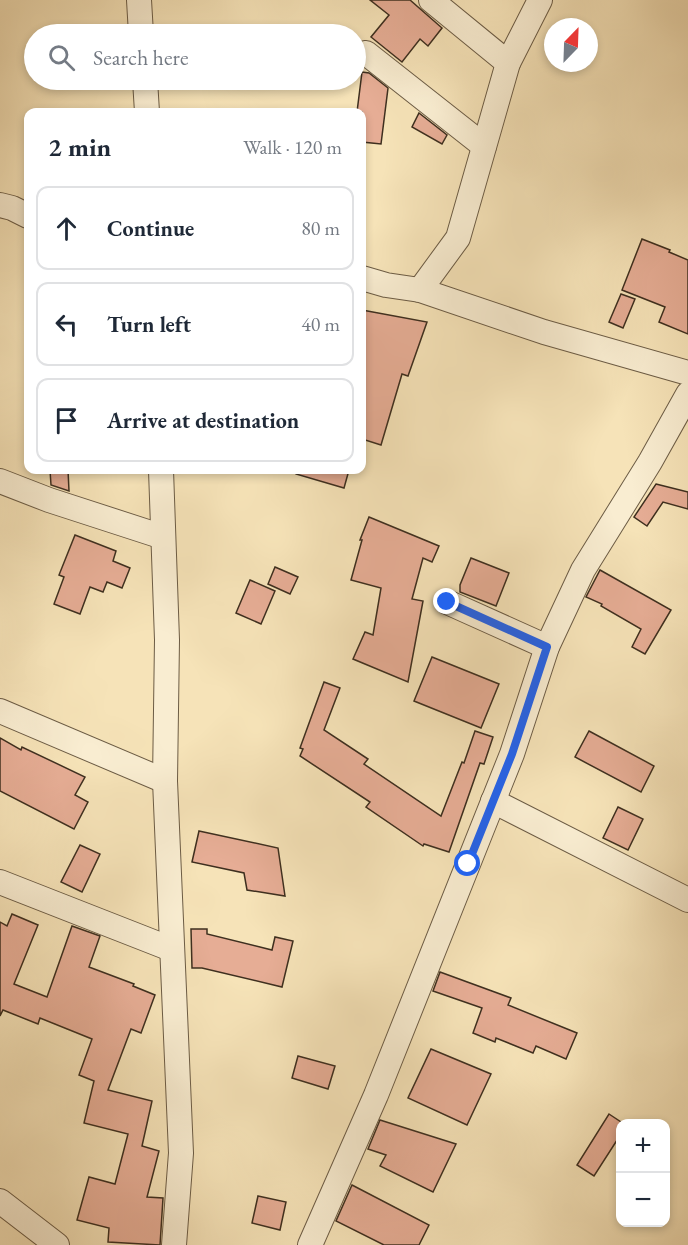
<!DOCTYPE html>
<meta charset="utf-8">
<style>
body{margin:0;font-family:"EB Garamond",serif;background:#f6f6f7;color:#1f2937}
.controls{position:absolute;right:18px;bottom:18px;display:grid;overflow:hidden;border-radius:12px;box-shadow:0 3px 9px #0003}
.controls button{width:54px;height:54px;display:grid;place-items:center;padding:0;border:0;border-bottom:2px solid #e0e1e3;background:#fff;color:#1f2937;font:30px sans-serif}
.compass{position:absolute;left:544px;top:18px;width:54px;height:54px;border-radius:50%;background:#fff;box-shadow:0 3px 9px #0003;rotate:23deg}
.stop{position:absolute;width:18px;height:18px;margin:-14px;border:4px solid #2563eb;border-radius:50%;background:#fff}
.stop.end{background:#2563eb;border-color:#fff;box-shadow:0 2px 6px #0008}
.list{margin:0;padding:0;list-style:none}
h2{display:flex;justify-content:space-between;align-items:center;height:78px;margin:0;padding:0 24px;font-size:26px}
h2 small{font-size:20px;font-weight:400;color:#747a83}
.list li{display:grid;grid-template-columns:39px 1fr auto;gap:18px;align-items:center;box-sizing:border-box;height:84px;margin:0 12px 12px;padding:0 12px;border:2px solid #e0e1e3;border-radius:12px}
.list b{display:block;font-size:22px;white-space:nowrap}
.list em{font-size:20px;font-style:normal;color:#747a83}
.icon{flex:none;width:33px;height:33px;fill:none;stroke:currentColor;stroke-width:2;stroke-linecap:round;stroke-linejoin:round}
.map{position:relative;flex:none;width:688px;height:1245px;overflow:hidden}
.search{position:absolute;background:#fff;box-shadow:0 3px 9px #0003;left:24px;top:24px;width:342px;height:66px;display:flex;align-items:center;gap:15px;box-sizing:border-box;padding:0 21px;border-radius:33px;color:#747a83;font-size:22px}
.panel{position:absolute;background:#fff;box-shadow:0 3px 9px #0003;left:24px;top:108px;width:342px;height:366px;border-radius:12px}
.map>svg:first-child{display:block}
.building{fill:#e6ad95;stroke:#3e2f1f;stroke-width:1.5}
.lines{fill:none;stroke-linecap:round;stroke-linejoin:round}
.minor-casing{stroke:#6c5c45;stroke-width:26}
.minor{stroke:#f9edd1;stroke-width:24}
.route{stroke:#2563eb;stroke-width:8}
</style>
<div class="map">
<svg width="688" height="1245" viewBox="0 0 688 1245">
<rect width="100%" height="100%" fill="#f6e3b8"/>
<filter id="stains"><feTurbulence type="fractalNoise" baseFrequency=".00333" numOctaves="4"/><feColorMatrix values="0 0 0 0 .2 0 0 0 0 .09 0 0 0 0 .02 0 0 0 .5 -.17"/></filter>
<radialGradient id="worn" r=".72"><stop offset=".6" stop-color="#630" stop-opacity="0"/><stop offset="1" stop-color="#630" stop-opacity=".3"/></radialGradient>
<g class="building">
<path d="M370,0H410L442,28L428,46L420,39L402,62L371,37L389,15Z"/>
<path d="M362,72L369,73L388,88L381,144L362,142V112H357Z"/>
<path d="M419,113L447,135L442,144L412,127Z"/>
<path d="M642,239L670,250L669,252L688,260V334L659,322L665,307L622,290Z"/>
<path d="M621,294L635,299L623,328L609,322Z"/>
<path d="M362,310L427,322L408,376L402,374L381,445L362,439Z"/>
<path d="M50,470H68L69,491L51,485Z"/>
<path d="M296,470H349L344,488L296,474Z"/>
<path d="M656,484L688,492V509L663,502L647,526L634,517Z"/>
<path d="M369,517L439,546L432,562L423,558L412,599L423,601L408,682L353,659L365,632L373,635L381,588L351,580L362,540H360Z"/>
<path d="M75,535L116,551L113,561L130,568L122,588L107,582L103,592L90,587L80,614L54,604L64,577L59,575Z"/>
<path d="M471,558L509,573L496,606L460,592V585Z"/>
<path d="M275,567L298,577L290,594L268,584Z"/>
<path d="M600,570L671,610L645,654L632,647L641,629L601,606L602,604L586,597Z"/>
<path d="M250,580L275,591L261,624L236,613Z"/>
<path d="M432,657L499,684L481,728L414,701Z"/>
<path d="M324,682L340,688L324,730L368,759L364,764L441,816L462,762L464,763L475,731L493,737L484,764L480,763L449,852L424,844L423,846L366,807L370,802L300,756L303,749L300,748Z"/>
<path d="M589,731L654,766L641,792L575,757Z"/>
<path d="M0,738L21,750L22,747L85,777L75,795L88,802L74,829L0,791Z"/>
<path d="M618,807L643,819L628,850L603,838Z"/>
<path d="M199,831L278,848L285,896L247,890L244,873L192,862Z"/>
<path d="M80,845L100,854L82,892L61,882Z"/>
<path d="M12,914L38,925L14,984L47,997L72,926L100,936L89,967L134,984L133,986L155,995L141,1033L131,1029L108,1090L152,1101L142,1146L159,1151L147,1197L163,1198L160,1245L108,1242L109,1228L77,1220L89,1177L115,1184L128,1134L84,1123L94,1081L79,1075L92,1039L40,1018L38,1024L3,1010L0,1016V922L7,926Z"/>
<path d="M191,929H207V934L272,950L275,937L293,941L282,987L202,968H192Z"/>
<path d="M440,972L511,998L508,1005L577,1033L566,1059L536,1046L533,1053L496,1038L495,1042L473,1033L482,1008L433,991Z"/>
<path d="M431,1049L491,1074L467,1125L408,1098Z"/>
<path d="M298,1056L335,1066L328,1089L292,1078Z"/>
<path d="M609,1114L624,1124H621V1134L594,1176L577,1165Z"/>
<path d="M380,1120L456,1144L433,1192L380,1166L386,1155L368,1149Z"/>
<path d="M352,1185L429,1225L419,1245H384L336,1221Z"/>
<path d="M258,1196L286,1202L280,1230L252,1223Z"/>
</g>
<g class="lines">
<g class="minor-casing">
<g id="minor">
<path d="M139,0L141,34"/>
<path d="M431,0L508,63"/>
<path d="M366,53L484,146"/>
<path d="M145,80L147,112"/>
<path d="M0,205L12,208L28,216"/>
<path d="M362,278L386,285L420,290L544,332L688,373"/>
<path d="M420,290L458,238L508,63L540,0"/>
<path d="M161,470L167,640L165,781L181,1153L174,1245"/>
<path d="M0,481L49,500L163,537"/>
<path d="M447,602L547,647"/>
<path d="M0,711L165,781"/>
<path d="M493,801L688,900"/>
<path d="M0,882L171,949"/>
<path d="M0,1201L57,1245"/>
<path d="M310,1245L376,1095L512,754L547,647L583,570L650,462L688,394"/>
</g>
</g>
<use href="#minor" class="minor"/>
</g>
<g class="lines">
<path class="route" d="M447,602L547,647L512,754L468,864"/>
</g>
<rect width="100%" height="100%" filter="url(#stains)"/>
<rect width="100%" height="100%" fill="url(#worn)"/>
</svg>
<div class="controls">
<button>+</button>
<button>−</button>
</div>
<svg class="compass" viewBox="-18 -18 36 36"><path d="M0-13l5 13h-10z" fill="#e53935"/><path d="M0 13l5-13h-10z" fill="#747a83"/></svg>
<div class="stop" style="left:468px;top:864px"></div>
<div class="stop end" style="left:447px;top:602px"></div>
<div class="search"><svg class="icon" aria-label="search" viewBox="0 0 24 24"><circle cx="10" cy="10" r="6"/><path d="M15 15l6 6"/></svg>Search here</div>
<section class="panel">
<h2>2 min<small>Walk · 120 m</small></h2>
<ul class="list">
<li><svg class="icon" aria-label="ahead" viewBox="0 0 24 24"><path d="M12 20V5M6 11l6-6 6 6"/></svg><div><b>Continue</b></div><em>80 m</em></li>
<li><svg class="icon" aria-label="left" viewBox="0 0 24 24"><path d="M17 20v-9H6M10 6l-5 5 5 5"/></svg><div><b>Turn left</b></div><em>40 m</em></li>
<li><svg class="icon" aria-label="arrive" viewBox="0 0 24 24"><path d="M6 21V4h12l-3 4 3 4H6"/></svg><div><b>Arrive at destination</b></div></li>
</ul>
</section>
</div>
